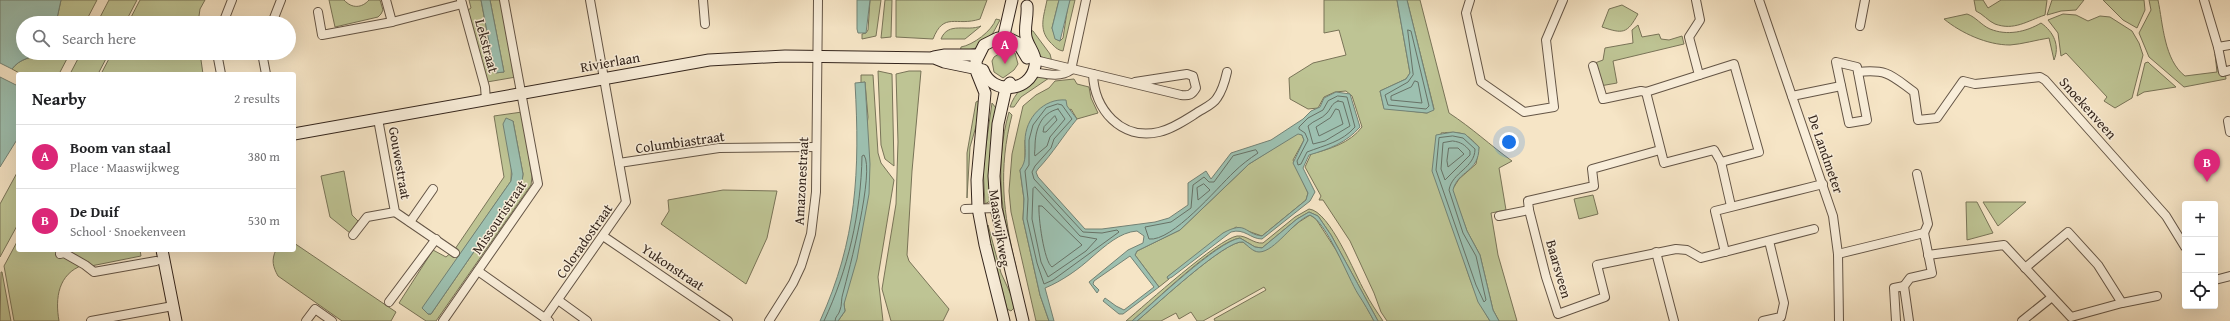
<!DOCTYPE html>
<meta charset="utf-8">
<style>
body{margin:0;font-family:"Gentium Book Plus",serif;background:#f6f6f6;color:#202124}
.controls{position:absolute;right:12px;bottom:12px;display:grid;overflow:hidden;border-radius:4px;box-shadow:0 4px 16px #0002}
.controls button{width:36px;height:36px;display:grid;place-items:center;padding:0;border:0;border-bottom:1px solid #e0e0e0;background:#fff;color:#202124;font:20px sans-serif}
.you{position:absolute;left:1509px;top:142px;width:14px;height:14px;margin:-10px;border:3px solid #fff;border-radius:50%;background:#1a73e8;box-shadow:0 0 0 6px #1a73e833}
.badge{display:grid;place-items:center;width:26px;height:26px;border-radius:50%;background:#db2777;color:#fff;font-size:13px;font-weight:700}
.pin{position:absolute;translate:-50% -33px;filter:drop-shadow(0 1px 2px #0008)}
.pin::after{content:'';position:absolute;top:21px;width:14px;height:12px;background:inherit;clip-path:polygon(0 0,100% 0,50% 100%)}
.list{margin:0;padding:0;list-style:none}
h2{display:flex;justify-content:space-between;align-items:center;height:52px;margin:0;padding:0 16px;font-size:17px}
h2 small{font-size:13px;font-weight:400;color:#757577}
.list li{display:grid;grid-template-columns:26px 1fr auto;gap:12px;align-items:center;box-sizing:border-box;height:64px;padding:0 16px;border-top:1px solid #e0e0e0}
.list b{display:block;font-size:15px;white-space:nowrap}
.list p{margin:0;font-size:13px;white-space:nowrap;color:#757577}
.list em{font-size:13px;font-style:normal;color:#757577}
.icon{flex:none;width:22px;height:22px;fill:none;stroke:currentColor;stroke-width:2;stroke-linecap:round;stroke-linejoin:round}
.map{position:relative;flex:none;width:2230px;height:321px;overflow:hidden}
.search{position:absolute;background:#fff;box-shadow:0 4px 16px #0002;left:16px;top:16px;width:280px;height:44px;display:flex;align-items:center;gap:10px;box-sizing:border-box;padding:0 14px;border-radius:22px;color:#757577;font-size:15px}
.panel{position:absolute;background:#fff;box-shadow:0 4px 16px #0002;left:16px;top:72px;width:280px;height:180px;border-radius:4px}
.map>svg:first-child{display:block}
.green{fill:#bec494;stroke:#797458;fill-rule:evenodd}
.water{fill:#9dc0b0;stroke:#738275}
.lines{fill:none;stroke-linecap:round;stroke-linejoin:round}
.shore{stroke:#687266;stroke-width:1}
.street-casing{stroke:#645546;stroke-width:10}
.secondary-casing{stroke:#34251c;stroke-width:13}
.street{stroke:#f9eeda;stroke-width:8}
.secondary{stroke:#f9eeda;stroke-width:11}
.labels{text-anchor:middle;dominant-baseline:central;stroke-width:3;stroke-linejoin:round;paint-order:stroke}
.street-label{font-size:14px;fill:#34251c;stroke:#f9eeda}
</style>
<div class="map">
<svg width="2230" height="321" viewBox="0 0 2230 321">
<rect width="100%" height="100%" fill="#f6e5c6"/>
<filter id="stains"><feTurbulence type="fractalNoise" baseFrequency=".005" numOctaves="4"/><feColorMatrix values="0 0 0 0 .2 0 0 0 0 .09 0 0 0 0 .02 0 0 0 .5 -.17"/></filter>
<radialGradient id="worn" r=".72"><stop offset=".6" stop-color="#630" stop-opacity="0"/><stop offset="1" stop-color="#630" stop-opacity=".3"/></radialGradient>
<g class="green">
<path d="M61,0H97L85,23H56Z"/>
<path d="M109,0H137L125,23H97Z"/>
<path d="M140,0H205L200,9L198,23H128Z"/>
<path d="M329,0H344C352,9 362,8 369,0H380L383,10L381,14L378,17L335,27Z"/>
<path d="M469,0H481L495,73L504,72L490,0H502L516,77L487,82L468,10L471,8Z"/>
<path d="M870,0H881L876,36L862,39V34L866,33L868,30Z"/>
<path d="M885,0H892L891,37L881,38Z"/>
<path d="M896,0H987L980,19C956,27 944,11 933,39L896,37Z"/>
<path d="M1047,0H1059L1052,28L1056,39L1060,41L1063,38L1068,5L1070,0H1075L1063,51C1057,50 1054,46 1050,42C1038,29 1044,16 1047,0Z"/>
<path d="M1324,0H1397L1410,73L1406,79L1380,91L1384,108L1427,113L1434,109L1407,0H1420L1449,113C1472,128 1490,145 1512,161L1499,168L1506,210L1491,213L1498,255L1517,321H1499L1493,310L1480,255L1467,231L1452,190L1459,179L1476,164L1479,147C1466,133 1461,131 1441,133C1452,195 1456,267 1490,321H1387L1381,312L1374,293L1350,241L1323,200H1319L1321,196L1305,167L1311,154C1330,149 1350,143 1362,127L1352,96L1346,91L1335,92L1324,97L1318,108L1308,109L1290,99L1289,78L1313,63L1346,55L1339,30L1324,33Z"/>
<path d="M1974,0H1983L1988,8L2001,0H2047L2045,15C2027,21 2014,31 1995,24C1988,21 1983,14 1976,11Z"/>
<path d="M2052,0H2084L2076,10L2061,11L2047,15Z"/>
<path d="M2103,0H2144L2145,10L2137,28L2123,20Z"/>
<path d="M2149,0H2158C2163,24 2164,60 2185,76L2217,72L2215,54L2222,53L2226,79L2184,87L2149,57L2139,33L2151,10Z"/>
<path d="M1622,5L1638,14C1627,34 1623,34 1602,27L1609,9Z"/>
<path d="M1967,14C1976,17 1981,25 1990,29C2007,36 2026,32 2041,23C2054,32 2060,46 2054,60L2049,38C2036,40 2023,44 2010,45C1987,45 1961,33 1944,19Z"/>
<path d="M2063,14L2076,15L2088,21L2100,16L2110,17L2132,31L2139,43L2143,55L2132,98L2115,108L2104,101L2107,97L2066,53L2061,56L2058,33L2048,20Z"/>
<path d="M996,19L1000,20L993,33L976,48L960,52L961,47C973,45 992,31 996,19Z"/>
<path d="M1638,25L1642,37L1659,34L1661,39L1669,40L1682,36L1684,44L1613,61L1617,83L1600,86L1595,63L1603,60L1605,48L1633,43L1632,30Z"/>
<path d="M981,26L965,39H941C948,21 967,32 981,26Z"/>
<path d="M1029,30L1033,31L1050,54L1052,62L1038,55Z"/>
<path d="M1008,48L1015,53L1018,64L1014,70L1003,78L994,72L992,61L994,57Z"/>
<path d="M43,53H70L59,74H21L12,69C20,58 31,58 43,53Z"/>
<path d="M81,53H109L98,74H70Z"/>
<path d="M112,53H200L203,74H101Z"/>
<path d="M2148,62L2150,64L2176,87L2144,92L2137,96L2145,63Z"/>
<path d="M878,71L892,74L894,166L885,159L881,145Z"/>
<path d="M909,71H921L912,171L907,255L909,261L949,309L943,321H891L882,289L896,204L898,142L896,74Z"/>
<path d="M861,75H873L878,153L881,163L894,180L878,277L883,321H838L845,311L844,304L868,117L865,82L861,83Z"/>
<path d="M1039,77L1049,78L1021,97L1014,107H1010C1014,94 1026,81 1039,77Z"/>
<path d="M1074,79L1077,84L1089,87L1091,98L1098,113L1077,119L1071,109L1025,140V164L1020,170L1024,199L1023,219L1040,295L1049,321H1036L1011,212L1009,191L1012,154L1023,106L1036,95L1049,88L1055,81Z"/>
<path d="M978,101H981L979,116L970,147L967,198V153L976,102Z"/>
<path d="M992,103L996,108L990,201L985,204L983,166Z"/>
<path d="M522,112L532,177L531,185L436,321H426L399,303L433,250L446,257L455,249L504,177L494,116ZM513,121L523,174L522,182L431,314H428L423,308L511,181Z"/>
<path d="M1009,112L1012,115C998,169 1003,213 1016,267L1014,268C1002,215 994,165 1009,112Z"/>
<path d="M1298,133L1302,135L1304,140L1293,160L1308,193L1306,200L1262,236L1236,227L1167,277L1169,279L1159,287L1135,255L1137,251L1180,230L1249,164Z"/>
<path d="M18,171V224L0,257V204Z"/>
<path d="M344,171L352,215L358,221L350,233L330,217L321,176Z"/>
<path d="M723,190L777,191L767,238L746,284L661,224L669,211L668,200Z"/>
<path d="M1593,195L1598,214L1579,219L1574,199Z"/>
<path d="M1966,202H1977L1993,233L1967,240Z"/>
<path d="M1983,202H2026L1998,226Z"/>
<path d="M1309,209C1330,211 1355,275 1365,292C1370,302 1377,312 1383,321H1378L1331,235L1318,216L1309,212L1297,219L1262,248L1255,247L1240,238C1216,241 1153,303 1132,321H1126C1145,305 1218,239 1237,236C1247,235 1253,244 1263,243L1295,217Z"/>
<path d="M1310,215L1316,219L1336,250L1374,321H1215L1214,319L1266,290L1264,287L1203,321H1197L1191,312L1179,319L1176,313L1161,321H1137C1154,307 1226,239 1243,242L1255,251L1272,245L1299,222Z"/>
<path d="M988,225L1001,273L1012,297L1014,308L1011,311L1007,309L990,241Z"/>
<path d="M18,240V250H52L83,265C58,274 55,298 59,321H14L4,266Z"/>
<path d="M294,243L396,312L391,321H342L278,276C273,267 271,260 276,250H294Z"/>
<path d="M62,250H140L141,256L91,266Z"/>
<path d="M1,272H2L11,321H0Z"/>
</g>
<g class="water">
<path d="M0,0H61L56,23H23V53H43C31,58 20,58 12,69L0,63Z"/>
<path d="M481,0H490L504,72L495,73Z"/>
<path d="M857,0H870L866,33H858L857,29Z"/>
<path d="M1059,0H1070L1060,41L1055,39L1052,28Z"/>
<path d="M1397,0H1407L1434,110L1427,113L1384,109L1380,91L1406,79L1410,73Z"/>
<path d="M0,77L18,86V138L0,167Z"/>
<path d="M865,82L870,164L869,194L857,259L844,304L845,311L838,321H820C857,240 860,171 855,83Z"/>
<path d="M1336,92L1350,94L1360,127C1346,143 1329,149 1309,155L1303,168L1315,192L1310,201L1262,239C1250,239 1245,228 1231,232L1172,277L1168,279L1167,277L1223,233C1247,220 1244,234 1262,236L1306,200L1308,193L1293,163L1304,140L1302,135L1298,134L1249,164L1180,230L1137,251L1135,255L1159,287L1123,314H1119L1103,301L1105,298L1116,306L1124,310L1154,287L1130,256L1094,281L1093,284L1099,290L1097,293L1089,282L1128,250L1143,243L1144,236L1137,231C1120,232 1105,246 1092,257C1079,269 1062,281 1045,288L1054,321H1049L1040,295L1023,219L1024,199L1020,170C1027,161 1025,151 1025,141C1025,118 1044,98 1066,100L1067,106L1077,119C1063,136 1053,153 1038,169L1036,172L1038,177L1085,229H1102L1155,222L1169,218L1188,205V183L1206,171L1211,179L1231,153L1271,140L1303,119L1311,111L1320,107L1324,98Z"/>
<path d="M506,118L513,121L523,174L522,182L431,314H428L422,308L511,181L512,174L503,124Z"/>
<path d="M1453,132L1465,134L1479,147C1479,173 1458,170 1453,190L1467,231L1480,255L1493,310L1499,321H1490L1478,302L1432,171L1436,135Z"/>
<path d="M1309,212L1318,216L1331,235L1378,321H1374C1369,312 1364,303 1358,294C1348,278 1327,222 1310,215C1293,221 1275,252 1259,252C1253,252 1247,245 1243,242C1226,239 1154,307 1137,321H1132C1152,304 1218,241 1240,238L1255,247L1262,248L1297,219Z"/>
</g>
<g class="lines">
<g class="shore">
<path d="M1408,30L1411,31L1429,106L1426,109L1388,105L1385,95L1408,82L1413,75Z"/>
<path d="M1415,81L1418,82L1422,103L1391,100V96L1411,87Z"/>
<path d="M1338,96L1347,97L1355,127C1342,142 1325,145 1307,152L1301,164L1298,165L1297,161L1308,140L1305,133L1299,129V127L1308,118L1323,110L1328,101Z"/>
<path d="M1338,101L1343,102L1350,126L1325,141L1313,144L1308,126C1314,120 1322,119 1327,113C1332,107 1331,104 1338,101Z"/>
<path d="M1058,104L1062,105L1072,119L1054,139L1051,148L1035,166L1032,172L1034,179L1083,232L1102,233L1117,230L1119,232L1053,280L1044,284L1037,263L1027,219L1028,199L1025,171L1029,165V140L1033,125L1046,108Z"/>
<path d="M1058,109L1065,119L1050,137L1047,146L1035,156C1034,153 1035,151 1035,147C1035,131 1040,113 1058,109Z"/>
<path d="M1336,109L1339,110L1343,124L1319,136L1316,127L1330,118Z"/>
<path d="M1055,116L1057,120L1046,132H1043L1044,127Z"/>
<path d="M1453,136L1463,138L1475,149C1475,168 1452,172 1449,190L1463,233L1476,256L1486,300L1484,302L1476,285L1436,170L1439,138Z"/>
<path d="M1453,141C1461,142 1465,145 1470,151V155L1445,180L1441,169L1443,143Z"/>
<path d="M1449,148H1458L1464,154L1448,167L1447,161Z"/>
<path d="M1256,150L1258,153C1249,159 1241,165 1234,172C1217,188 1172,242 1149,239L1145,227L1171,222L1191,208L1193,185L1204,177L1209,182H1214L1233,156Z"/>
<path d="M1204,184L1210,190L1198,200L1197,188Z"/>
<path d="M1035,187L1080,236L1097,239L1086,251L1048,277L1041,262L1032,219L1033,189Z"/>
<path d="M1039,206H1042L1082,245L1052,267C1044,262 1038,216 1039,206Z"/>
<path d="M824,321C848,270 861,213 862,156L864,155C875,171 849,271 843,293C841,298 842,306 840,310C839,315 835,316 835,321"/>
</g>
<g class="street-casing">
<g id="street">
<path d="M386,0L392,22"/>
<path d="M461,0L485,87L486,100"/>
<path d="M703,0L705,24"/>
<path d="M1470,0L1466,13L1481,82L1524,112L1554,107L1546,40L1563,0"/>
<path d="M1696,0L1700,20L1689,37L1699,75"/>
<path d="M1759,0L1833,216L1838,254L1839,321"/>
<path d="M2204,0L2218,47L2223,72L2230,70"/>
<path d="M318,12L322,35L392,22L462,4"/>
<path d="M223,23L232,0"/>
<path d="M272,23L281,0"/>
<path d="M1860,26L1865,0"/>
<path d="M2218,47L2230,45"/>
<path d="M217,53L221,74"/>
<path d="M262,53L266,74"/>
<path d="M1035,60L1181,95C1189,96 1192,95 1196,88L1193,76L1187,74L1135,82"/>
<path d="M1836,62L1857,67L1867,120L1849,123Z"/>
<path d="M1593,66L1603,99L1641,91L1646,92L1734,64L1759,152L1721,162"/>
<path d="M1033,72C1046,74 1060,78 1071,70L1086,0"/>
<path d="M1858,72C1888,69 1891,75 1914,92L1918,120L1937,118L1963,81L1975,84L2040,77L2045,80L2166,216L2185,247"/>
<path d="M1093,74C1094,109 1121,141 1159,132C1172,129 1184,121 1195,114C1202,109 1213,105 1217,98C1222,91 1225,81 1227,72"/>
<path d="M1646,92L1664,163L1714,150L1721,162L1731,206"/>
<path d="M1792,96L1841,86"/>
<path d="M378,119L395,212L455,253"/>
<path d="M2228,121L2230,132"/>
<path d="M1660,150L1592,169L1594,186L1528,201L1529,210L1546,277L1558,314L1605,297L1597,265L1676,249L1687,250L1701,258L1814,229"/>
<path d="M619,163L719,148L816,147"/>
<path d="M1917,174L1928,224L1924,233"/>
<path d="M965,209L996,208"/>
<path d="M1499,216L1529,210"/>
<path d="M410,222L433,189"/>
<path d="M353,235L367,217L395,212"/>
<path d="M603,236L728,321"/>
<path d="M1656,252L1674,321"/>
<path d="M1725,252L1715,211L1823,184"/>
<path d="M60,254L64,253L85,265L94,272L156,261"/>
<path d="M1838,254L1924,233L1932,273L1910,278L1904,286"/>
<path d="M1928,255L2004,245L2071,317L2122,303"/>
<path d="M2025,268L2068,232L2098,265L2122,303L2157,296"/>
<path d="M478,271L549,321"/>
<path d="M2215,280L2230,276"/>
<path d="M558,300L587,321"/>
<path d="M389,302L436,239"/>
<path d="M545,318L626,202L590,0"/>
<path d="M91,321L173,306"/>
<path d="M306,321L315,309L332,321"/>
<path d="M443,321L538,184L504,0"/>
<path d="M769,321L793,283L801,266L811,234L816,192L818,0"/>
<path d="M1763,321L1781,317L1784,303L1769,241"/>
<path d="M1896,321L1894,288L1904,286L1909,321"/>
<path d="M2022,321L2052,297"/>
</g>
</g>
<g class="secondary-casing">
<g id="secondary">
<path d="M1000,43L1004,35L1012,0"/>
<path d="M934,57L945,55H977"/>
<path d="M1010,83L1006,88L998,124L994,176L996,208L1023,321"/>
<path d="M294,134L709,60L785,56L934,58L944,62L983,70C992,95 1030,93 1035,66C1037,54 1028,47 1026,37C1024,27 1028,17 1027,6"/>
<path d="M162,250L176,321"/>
<path d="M1004,321L985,245L978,208L977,180L985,93L977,73L976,61L984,45L998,38H1008L1018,43L1027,58"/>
</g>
</g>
<use href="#street" class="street"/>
<use href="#secondary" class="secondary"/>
</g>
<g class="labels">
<g class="street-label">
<text transform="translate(487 46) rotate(75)">Lekstraat</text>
<text transform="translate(610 62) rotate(-10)">Rivierlaan</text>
<text transform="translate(2088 108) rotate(48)">Snoekenveen</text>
<text transform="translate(680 142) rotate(-8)">Columbiastraat</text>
<text transform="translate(1826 154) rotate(71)">De Landmeter</text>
<text transform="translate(400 163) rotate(80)">Gouwestraat</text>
<text transform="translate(801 181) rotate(-87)">Amazonestraat</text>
<text transform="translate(499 217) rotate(-56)">Missouristraat</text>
<text transform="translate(1000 228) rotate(81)">Maaswijkweg</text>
<text transform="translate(584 241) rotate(-55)">Coloradostraat</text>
<text transform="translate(673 267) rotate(34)">Yukonstraat</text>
<text transform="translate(1559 269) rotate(74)">Baarsveen</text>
</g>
</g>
<rect width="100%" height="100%" filter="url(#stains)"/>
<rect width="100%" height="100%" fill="url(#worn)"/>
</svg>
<div class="controls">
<button>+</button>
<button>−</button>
<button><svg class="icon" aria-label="locate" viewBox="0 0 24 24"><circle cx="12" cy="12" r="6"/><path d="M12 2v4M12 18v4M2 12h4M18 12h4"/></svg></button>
</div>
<div class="you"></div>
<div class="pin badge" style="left:1005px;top:64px">A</div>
<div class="pin badge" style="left:2207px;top:182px">B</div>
<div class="search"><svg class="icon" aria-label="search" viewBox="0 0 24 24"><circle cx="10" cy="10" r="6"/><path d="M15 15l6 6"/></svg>Search here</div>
<section class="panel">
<h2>Nearby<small>2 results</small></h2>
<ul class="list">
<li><span class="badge">A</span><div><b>Boom van staal</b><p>Place · Maaswijkweg</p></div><em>380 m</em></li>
<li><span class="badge">B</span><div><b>De Duif</b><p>School · Snoekenveen</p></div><em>530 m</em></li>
</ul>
</section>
</div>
